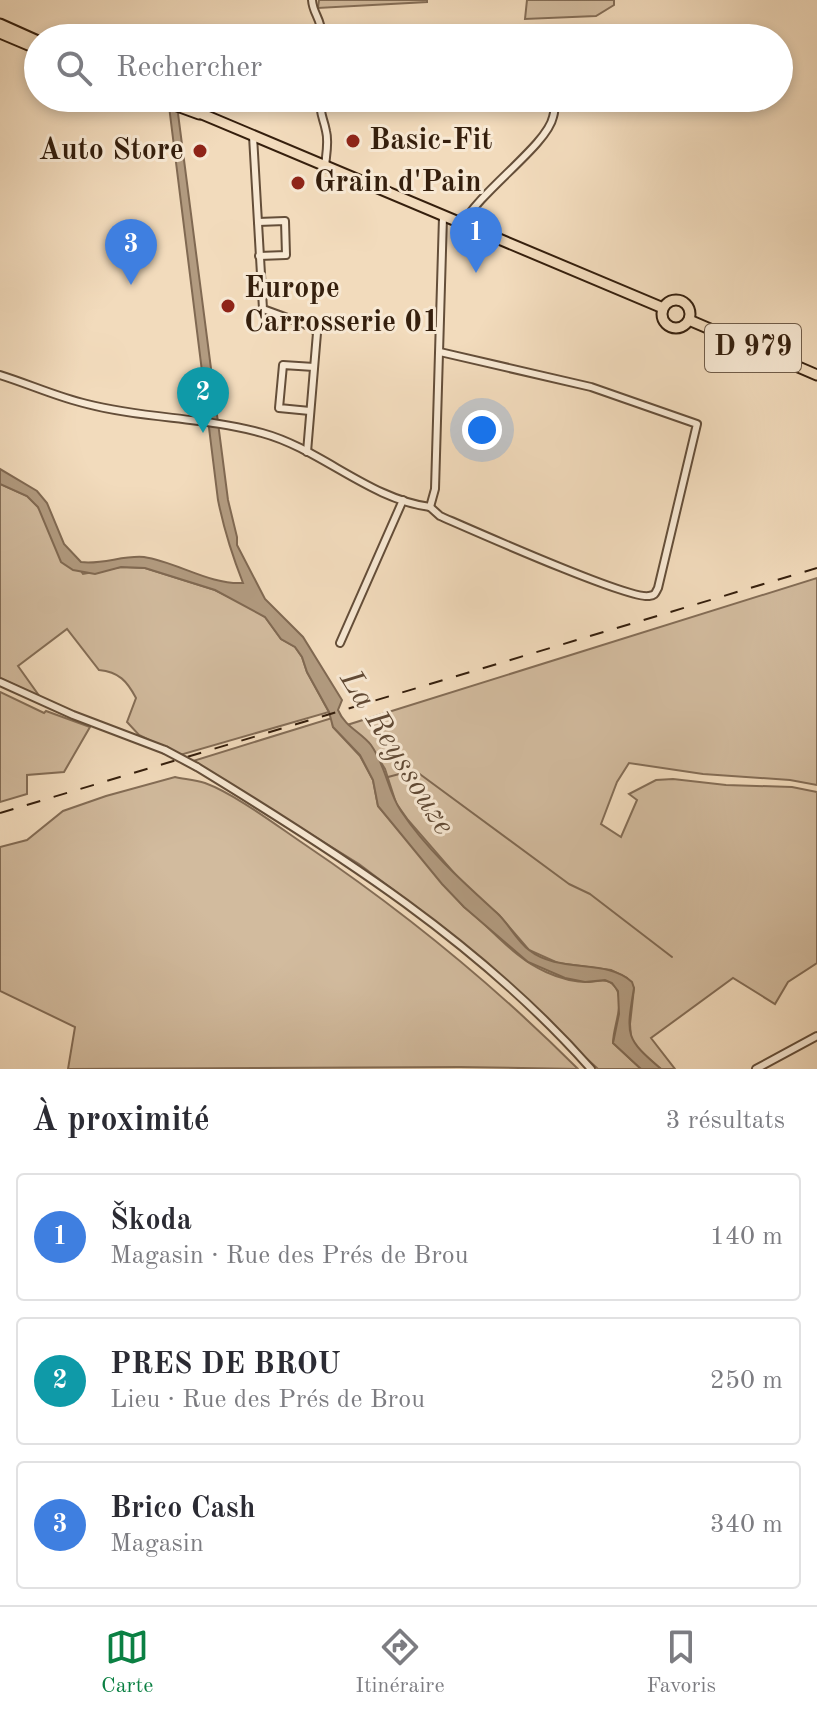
<!DOCTYPE html>
<html lang="fr">
<meta charset="utf-8">
<style>
body{margin:0;font-family:"Old Standard TT",serif;background:#f2f2f3;color:#2b2b33}
.you{position:absolute;left:482px;top:430px;width:28px;height:28px;margin:-20px;border:6px solid #fff;border-radius:50%;background:#1a73e8;box-shadow:0 0 0 12px #1a73e833}
.badge{display:grid;place-items:center;width:52px;height:52px;border-radius:50%;background:#0b8043;color:#fff;font-size:26px;font-weight:700}
.pin{position:absolute;translate:-50% -66px;filter:drop-shadow(0 2px 4px #0008)}
.pin::after{content:'';position:absolute;top:42px;width:28px;height:24px;background:inherit;clip-path:polygon(0 0,100% 0,50% 100%)}
.list{margin:0;padding:0;list-style:none}
h2{display:flex;justify-content:space-between;align-items:center;height:104px;margin:0;padding:0 32px;font-size:34px}
h2 small{font-size:26px;font-weight:400;color:#7c7c81}
.list li{display:grid;grid-template-columns:52px 1fr auto;gap:24px;align-items:center;box-sizing:border-box;height:128px;margin:0 16px 16px;padding:0 16px;border:2px solid #e1e1e2;border-radius:8px}
.list b{display:block;font-size:30px;white-space:nowrap}
.list p{margin:0;font-size:26px;white-space:nowrap;color:#7c7c81}
.list em{font-size:26px;font-style:normal;color:#7c7c81}
.icon{flex:none;width:44px;height:44px;fill:none;stroke:currentColor;stroke-width:2;stroke-linecap:round;stroke-linejoin:round}
.map{position:relative;flex:none;width:817px;height:1069px;overflow:hidden}
.search{position:absolute;background:#fff;box-shadow:0 4px 12px #0003;left:24px;right:24px;top:24px;height:88px;display:flex;align-items:center;gap:20px;box-sizing:border-box;padding:0 28px;border-radius:44px;color:#7c7c81;font-size:30px}
.sheet{height:536px;background:#fff}
nav{display:flex;justify-content:space-around;align-items:center;box-sizing:border-box;height:112px;border-top:2px solid #e1e1e2;background:#fff;font-size:22px;color:#7c7c81}
nav a{display:grid;justify-items:center;gap:4px}
nav .on{color:#0b8043}
.map>svg:first-child{display:block}
.green{fill:#d2bb9e;stroke:#846d56;stroke-width:2}
.water{fill:#b29b80;stroke:#806952;stroke-width:2}
.lines{fill:none;stroke-linecap:round;stroke-linejoin:round}
.stream{stroke:#806952;stroke-width:2}
.minor-casing{stroke:#644e39;stroke-width:10}
.primary-casing{stroke:#351f0d;stroke-width:13}
.minor{stroke:#f7e8d3;stroke-width:6}
.primary{stroke:#f2dbbc;stroke-width:9}
.rail{stroke:#351f0d;stroke-width:2;stroke-dasharray:14 14;stroke-linecap:butt}
.minor-bridge-casing{stroke:#644e39;stroke-width:10;stroke-linecap:butt}
.minor-bridge{stroke:#f7e8d3;stroke-width:6}
.poi-dot{fill:#8f2418;stroke:#f7e8d3;stroke-width:3}
.labels{text-anchor:middle;dominant-baseline:central;stroke-width:6;stroke-linejoin:round;paint-order:stroke}
.shield{fill:#f7e8d3;stroke:#6f5b48;stroke-width:2}
.shield-label{font-size:28px;font-weight:bold;fill:#351f0d}
.poi-label{font-size:30px;font-weight:bold;fill:#351f0d;stroke:#f7e8d3;text-anchor:start}
.water-label{font-size:32px;font-style:italic;fill:#614a35;stroke:#f7e8d3}
</style>
<div class="map">
<svg width="817" height="1069" viewBox="0 0 817 1069">
<rect width="100%" height="100%" fill="#f2dbbc"/>
<filter id="stains"><feTurbulence type="fractalNoise" baseFrequency=".0025" numOctaves="4"/><feColorMatrix values="0 0 0 0 .2 0 0 0 0 .09 0 0 0 0 .02 0 0 0 .5 -.17"/></filter>
<radialGradient id="worn" r=".72"><stop offset=".6" stop-color="#630" stop-opacity="0"/><stop offset="1" stop-color="#630" stop-opacity=".3"/></radialGradient>
<g class="green">
<path d="M319,0H427V2L318,8Z"/>
<path d="M527,0H614V5L596,16L525,19Z"/>
<path d="M0,484L27,496L38,507L83,574L121,567L145,568L215,590L252,608L265,617L281,639L295,647L302,657L307,672L329,712L180,755L139,735L127,722L136,698C127,681 119,672 99,670L67,629L18,666L40,697L0,678Z"/>
<path d="M817,578V785L790,780L703,774L629,763L617,782L601,824L621,837L637,800L629,794L656,780L673,779L726,785L792,787L817,792V963L788,982L775,1004L733,978L651,1038L675,1069H661L635,1047L631,1039L630,1024L634,988L627,978L611,970L558,963L529,950L499,915L467,888L408,820L396,803L385,769L369,743L347,725Z"/>
<path d="M0,692L44,713L46,711L90,727L64,772L27,775V794L0,802Z"/>
<path d="M332,718L333,727L360,756L373,780L378,806L464,907C492,928 513,958 546,972C559,978 574,982 589,982C594,982 602,979 607,981C611,982 614,985 616,988C625,1004 613,1026 613,1043L641,1069H598L448,931L359,864L193,761Z"/>
<path d="M175,777C184,779 195,780 205,783C235,794 276,825 304,844C402,910 495,986 578,1069L460,1067L68,1069L75,1027L0,991V847L27,840L63,811L106,796Z"/>
</g>
<path class="water" d="M168,98H176L228,500L237,537V545L265,599L303,637L342,700L338,710C345,727 361,732 371,745C387,768 387,790 401,811C427,850 463,882 497,913C509,924 516,940 529,950C559,974 607,958 632,982L634,988C626,1036 625,1038 661,1069H641L613,1043L619,1014L618,991L612,983L605,980L585,982L565,978L528,962L464,907L442,884L378,806L373,780L360,755L333,727L329,712L307,672L302,657L295,647L281,639L265,617L215,590L145,568L121,567L95,574L73,570L61,562L38,507L27,496L0,484V469L37,491L47,503L64,544L81,562C102,565 123,555 144,557C177,562 210,585 243,583C232,555 224,530 218,500Z"/>
<g class="lines">
<path class="stream" d="M388,777L407,772H417L569,884L590,894L672,957"/>
<g class="minor-casing">
<g id="minor">
<path d="M312,0C313,15 322,18 322,38"/>
<path d="M320,98C320,116 323,116 326,131C329,142 326,155 325,166"/>
<path d="M486,98V104L509,105V98"/>
<path d="M253,136L263,309L312,327L317,333L307,452"/>
<path d="M258,222L285,221L286,255L259,256"/>
<path d="M462,225C480,191 547,145 553,117C555,111 555,104 555,98"/>
<path d="M0,375C29,384 57,397 87,404C144,419 205,417 262,433C321,449 369,499 430,507L435,489L443,217"/>
<path d="M310,411L279,408L283,365L314,367"/>
<path d="M430,507L440,516C470,529 629,600 649,596C656,595 655,593 658,588L697,424L591,387L440,352"/>
<path d="M340,643L403,500"/>
<path d="M0,682L73,715L165,750"/>
<path d="M197,767C338,853 481,944 591,1069"/>
<path d="M756,1069L817,1036"/>
</g>
</g>
<g class="primary-casing">
<g id="primary">
<path d="M0,24L38,41"/>
<path d="M0,33L38,49"/>
<path d="M155,98L199,114"/>
<path d="M173,98L202,114L663,308"/>
<circle cx="676" cy="314" r="14"/>
<path d="M689,320L817,375"/>
</g>
</g>
<use href="#minor" class="minor"/>
<use href="#primary" class="primary"/>
<path class="rail" d="M0,813L817,568"/>
<g class="minor-bridge-casing">
<path id="minor-bridge" d="M165,750L197,767"/>
</g>
<use href="#minor-bridge" class="minor-bridge"/>
</g>
<g class="poi-dot">
<circle cx="353" cy="141" r="8"/>
<circle cx="200" cy="151" r="8"/>
<circle cx="298" cy="183" r="8"/>
<circle cx="228" cy="306" r="8"/>
</g>
<g class="labels">
<rect class="shield" x="705" y="324" width="96" height="48" rx="6"/>
<g class="shield-label">
<text x="753" y="348">D 979</text>
</g>
<g class="poi-label">
<text x="369" y="141">Basic-Fit</text>
<text x="184" y="151" text-anchor="end">Auto Store</text>
<text x="314" y="183">Grain d'Pain</text>
<text x="244" y="289">Europe<tspan x="244" dy="34">Carrosserie 01</tspan></text>
</g>
<g class="water-label">
<text transform="translate(396 753) rotate(58)">La Reyssouze</text>
</g>
</g>
<rect width="100%" height="100%" filter="url(#stains)"/>
<rect width="100%" height="100%" fill="url(#worn)"/>
</svg>
<div class="you"></div>
<div class="pin badge" style="left:476px;top:273px;background:#3f7fe0">1</div>
<div class="pin badge" style="left:203px;top:433px;background:#0f9aa8">2</div>
<div class="pin badge" style="left:131px;top:285px;background:#3f7fe0">3</div>
<div class="search"><svg class="icon" aria-label="search" viewBox="0 0 24 24"><circle cx="10" cy="10" r="6"/><path d="M15 15l6 6"/></svg>Rechercher</div>
</div>
<section class="sheet">
<h2>À proximité<small>3 résultats</small></h2>
<ul class="list">
<li><span class="badge" style="background:#3f7fe0">1</span><div><b>Škoda</b><p>Magasin · Rue des Prés de Brou</p></div><em>140 m</em></li>
<li><span class="badge" style="background:#0f9aa8">2</span><div><b>PRES DE BROU</b><p>Lieu · Rue des Prés de Brou</p></div><em>250 m</em></li>
<li><span class="badge" style="background:#3f7fe0">3</span><div><b>Brico Cash</b><p>Magasin</p></div><em>340 m</em></li>
</ul>
</section>
<nav>
<a class="on"><svg class="icon" aria-label="map" viewBox="0 0 24 24"><path d="M3 6l6-2 6 2 6-2v14l-6 2-6-2-6 2zM9 4v14M15 6v14"/></svg>Carte</a>
<a><svg class="icon" aria-label="directions" viewBox="0 0 24 24"><path d="M12 3l9 9-9 9-9-9zM9 14v-3h6M13 9l2 2-2 2"/></svg>Itinéraire</a>
<a><svg class="icon" aria-label="saved" viewBox="0 0 24 24"><path d="M7 4h10v16l-5-4-5 4z"/></svg>Favoris</a>
</nav>
